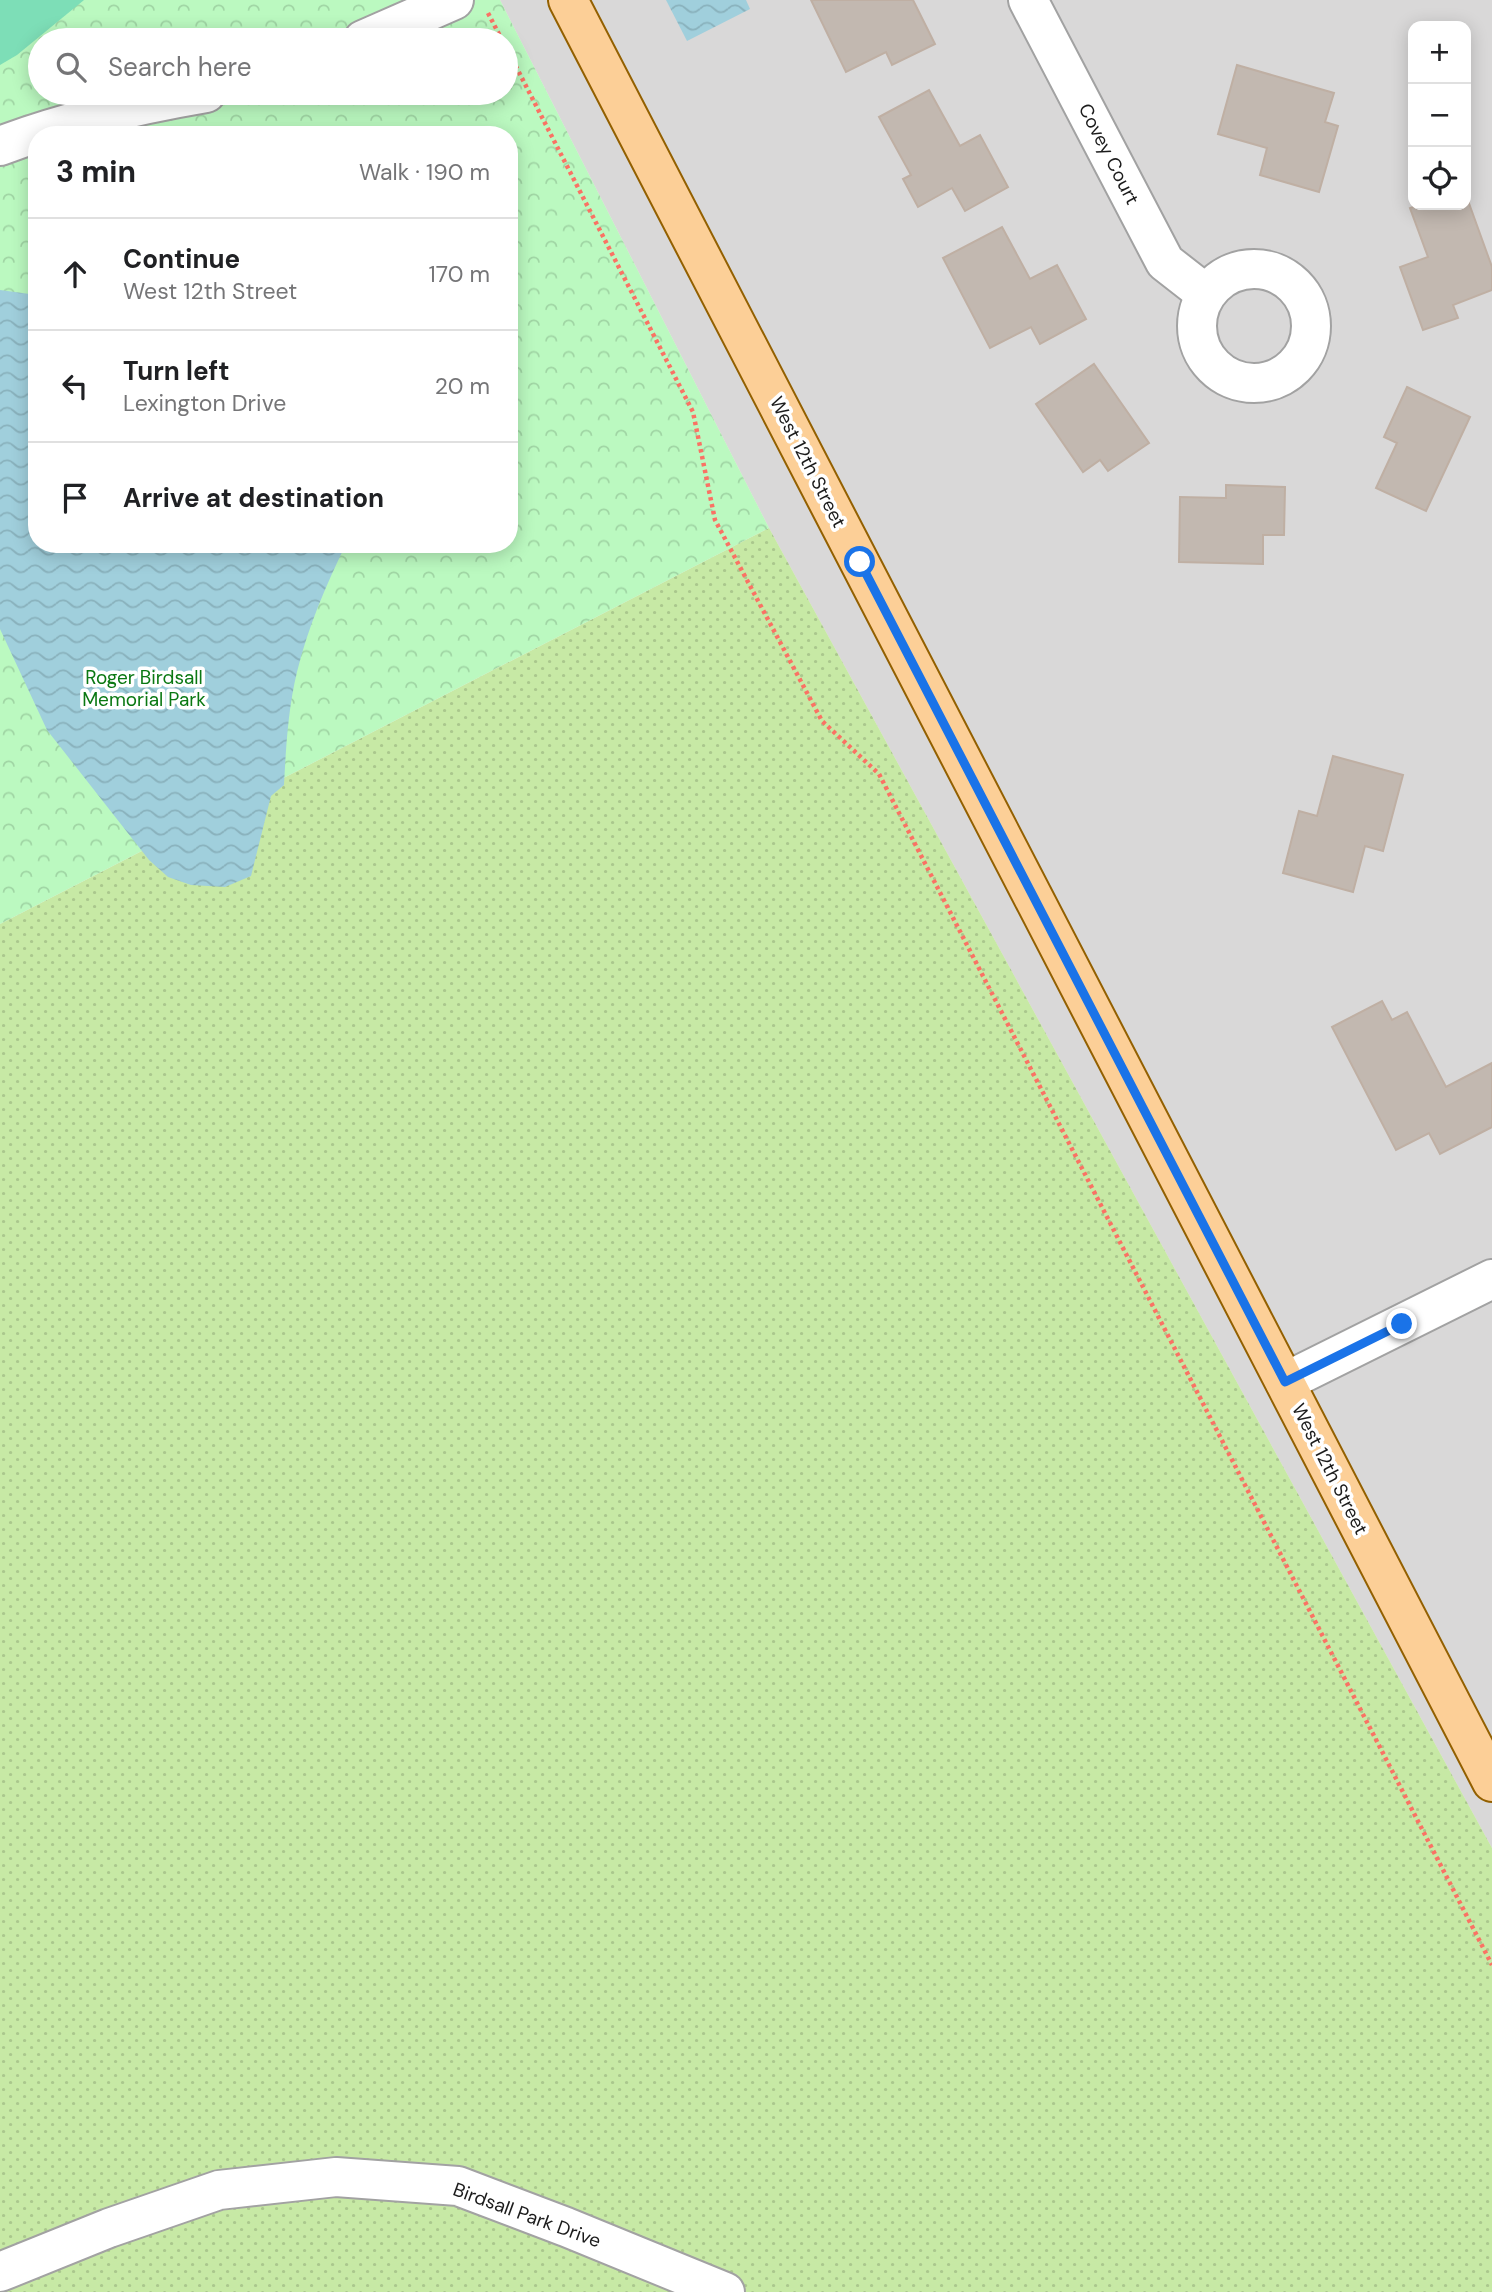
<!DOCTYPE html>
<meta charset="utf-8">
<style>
body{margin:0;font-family:"DM Sans",sans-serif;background:#f2f2f2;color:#202124}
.controls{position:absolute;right:21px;top:21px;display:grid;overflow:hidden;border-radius:14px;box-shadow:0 4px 18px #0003}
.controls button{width:63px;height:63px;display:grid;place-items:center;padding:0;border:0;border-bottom:2px solid #e0e0e0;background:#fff;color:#202124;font:35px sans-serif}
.stop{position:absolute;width:21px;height:21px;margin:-16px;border:5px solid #1a73e8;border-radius:50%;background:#fff}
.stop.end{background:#1a73e8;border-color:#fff;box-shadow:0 2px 7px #0008}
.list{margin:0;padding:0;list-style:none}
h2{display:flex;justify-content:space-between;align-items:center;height:91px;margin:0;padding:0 28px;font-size:30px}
h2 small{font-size:23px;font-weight:400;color:#757577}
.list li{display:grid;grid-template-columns:46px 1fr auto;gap:21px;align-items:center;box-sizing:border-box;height:112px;padding:0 28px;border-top:2px solid #e0e0e0}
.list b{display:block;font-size:26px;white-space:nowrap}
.list p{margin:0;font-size:23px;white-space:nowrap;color:#757577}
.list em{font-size:23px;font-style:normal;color:#757577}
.icon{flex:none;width:38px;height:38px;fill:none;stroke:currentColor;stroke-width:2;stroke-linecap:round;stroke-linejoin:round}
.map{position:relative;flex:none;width:1492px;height:2292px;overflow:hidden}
.search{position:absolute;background:#fff;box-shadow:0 4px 18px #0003;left:28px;top:28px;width:490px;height:77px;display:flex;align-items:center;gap:18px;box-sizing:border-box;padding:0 24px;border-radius:38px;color:#757577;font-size:26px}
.panel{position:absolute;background:#fff;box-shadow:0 4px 18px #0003;left:28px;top:126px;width:490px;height:427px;border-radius:28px}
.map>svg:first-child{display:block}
.residential{fill:#d9d8d8;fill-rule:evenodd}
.grass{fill:url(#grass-dots)}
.park{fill:url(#park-crowns);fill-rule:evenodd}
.pitch{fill:#7ddeb7}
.water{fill:url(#water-waves)}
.building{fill:#c2b8b0;stroke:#bfafa3;stroke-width:2}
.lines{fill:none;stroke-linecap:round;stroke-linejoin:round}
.minor-casing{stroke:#a2a2a2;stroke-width:42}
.major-casing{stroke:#936000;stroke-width:42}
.path{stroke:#fa7264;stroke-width:4.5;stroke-dasharray:3.5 3.5;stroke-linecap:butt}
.minor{stroke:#fff;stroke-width:38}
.major{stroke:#fccf97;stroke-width:38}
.route{stroke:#1a73e8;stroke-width:9}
.labels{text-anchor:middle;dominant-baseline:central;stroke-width:7;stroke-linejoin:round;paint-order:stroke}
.street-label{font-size:19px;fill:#1b1b1b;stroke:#fff}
.park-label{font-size:19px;fill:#0a7812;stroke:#fff}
</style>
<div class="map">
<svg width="1492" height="2292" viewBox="0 0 1492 2292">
<defs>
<pattern id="grass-dots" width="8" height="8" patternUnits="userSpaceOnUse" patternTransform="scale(1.75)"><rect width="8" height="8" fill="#c7e9a5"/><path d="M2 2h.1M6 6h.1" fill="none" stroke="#aac78d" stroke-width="1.8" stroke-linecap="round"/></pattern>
<pattern id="park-crowns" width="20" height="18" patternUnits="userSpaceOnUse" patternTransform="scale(1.75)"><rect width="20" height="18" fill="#bbf9c0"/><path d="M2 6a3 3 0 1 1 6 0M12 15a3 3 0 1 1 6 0" fill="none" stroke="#a0d5a4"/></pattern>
<pattern id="water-waves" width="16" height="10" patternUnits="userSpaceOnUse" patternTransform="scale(1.75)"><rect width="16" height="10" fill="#a0cfdc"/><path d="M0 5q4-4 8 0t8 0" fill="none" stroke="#89b1bc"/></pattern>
</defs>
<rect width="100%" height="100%" fill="#ede9e1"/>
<path class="residential" d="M500,0H1492V1848L769,528ZM1413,26H1466V205H1413Z"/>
<path class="grass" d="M769,528L1492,1848V2292H0V924Z"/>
<path class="park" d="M0,0H500L769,528L0,924ZM40,40H506V93H40ZM37,135H509V544H37Z"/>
<path class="pitch" d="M0,0H84L17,55L0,65Z"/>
<g class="water">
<path d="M666,0H746L750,9L687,41Z"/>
<path d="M0,290L37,295V544H346C326,585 308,627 297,672C288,709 286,747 284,785L271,796L251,876L225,887L191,885L168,877L149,860L47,730L0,629Z"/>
</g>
<g class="building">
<path d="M811,0H913L935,44L892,65L886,52L846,72Z"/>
<path d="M1237,65L1334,93L1325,122L1338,126L1319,192L1260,175L1267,148L1218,134Z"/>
<path d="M929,90L960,146L980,135L1008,187L965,211L952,188L918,207L903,179L911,175L879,117Z"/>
<path d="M1466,195L1492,267V290L1453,305L1458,318L1423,330L1400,267L1428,257L1410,208L1419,205H1466Z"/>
<path d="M1002,227L1030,279L1057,265L1086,319L1040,344L1031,327L990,348L943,258Z"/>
<path d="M1094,364L1149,443L1108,471L1100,460L1083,472L1036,404Z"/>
<path d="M1407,387L1470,417L1426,511L1376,488L1397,443L1384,437Z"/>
<path d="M1226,485L1285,487L1284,535H1263V564L1179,562L1180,497L1226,498Z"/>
<path d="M1333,756L1403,775L1383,851L1365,846L1353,892L1283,873L1299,811L1317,816Z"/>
<path d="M1382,1001L1392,1020L1407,1012L1446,1087L1492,1063V1127L1440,1154L1429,1133L1396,1150L1332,1027Z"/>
</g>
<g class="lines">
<g class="minor-casing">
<g id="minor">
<path d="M1028,0L1165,262L1206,294"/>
<path d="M363,40L454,0"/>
<path d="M0,146C66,121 136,105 206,93"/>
<circle cx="1254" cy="326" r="57"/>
<path d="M1285,1382L1492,1279"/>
<path d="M0,2272L109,2228L219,2190L336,2177L458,2186L566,2227L725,2292"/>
</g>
</g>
<g class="major-casing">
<path id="major" d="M568,0L1492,1782"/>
</g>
<g class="path">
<path d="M488,13L502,40"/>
<path d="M506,47L693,412L715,520L822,721L879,774L1492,1965"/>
</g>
<use href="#minor" class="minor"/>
<use href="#major" class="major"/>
</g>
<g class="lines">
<path class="route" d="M860,562L1285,1382L1402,1324"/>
</g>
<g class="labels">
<g class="street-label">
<text transform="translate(1109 154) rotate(63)">Covey Court</text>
<text transform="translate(808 462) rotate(63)">West 12th Street</text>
<text transform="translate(1330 1469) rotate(63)">West 12th Street</text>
<text transform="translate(527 2215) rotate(20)">Birdsall Park Drive</text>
</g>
<g class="park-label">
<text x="144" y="677">Roger Birdsall<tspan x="144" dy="22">Memorial Park</tspan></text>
</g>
</g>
</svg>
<div class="controls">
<button>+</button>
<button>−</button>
<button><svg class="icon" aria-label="locate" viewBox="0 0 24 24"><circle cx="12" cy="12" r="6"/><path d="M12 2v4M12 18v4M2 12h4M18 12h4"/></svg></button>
</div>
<div class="stop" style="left:860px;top:562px"></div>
<div class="stop end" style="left:1402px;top:1324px"></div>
<div class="search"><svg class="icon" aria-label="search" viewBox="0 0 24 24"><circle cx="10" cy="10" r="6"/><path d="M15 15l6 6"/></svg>Search here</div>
<section class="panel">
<h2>3 min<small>Walk · 190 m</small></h2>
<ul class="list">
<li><svg class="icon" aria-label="ahead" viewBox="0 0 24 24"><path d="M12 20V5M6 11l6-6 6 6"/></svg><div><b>Continue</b><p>West 12th Street</p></div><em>170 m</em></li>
<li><svg class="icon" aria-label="left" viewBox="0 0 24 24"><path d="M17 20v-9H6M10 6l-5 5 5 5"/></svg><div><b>Turn left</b><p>Lexington Drive</p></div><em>20 m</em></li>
<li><svg class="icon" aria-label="arrive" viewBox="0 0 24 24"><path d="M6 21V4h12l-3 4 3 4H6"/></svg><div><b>Arrive at destination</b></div></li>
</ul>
</section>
</div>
